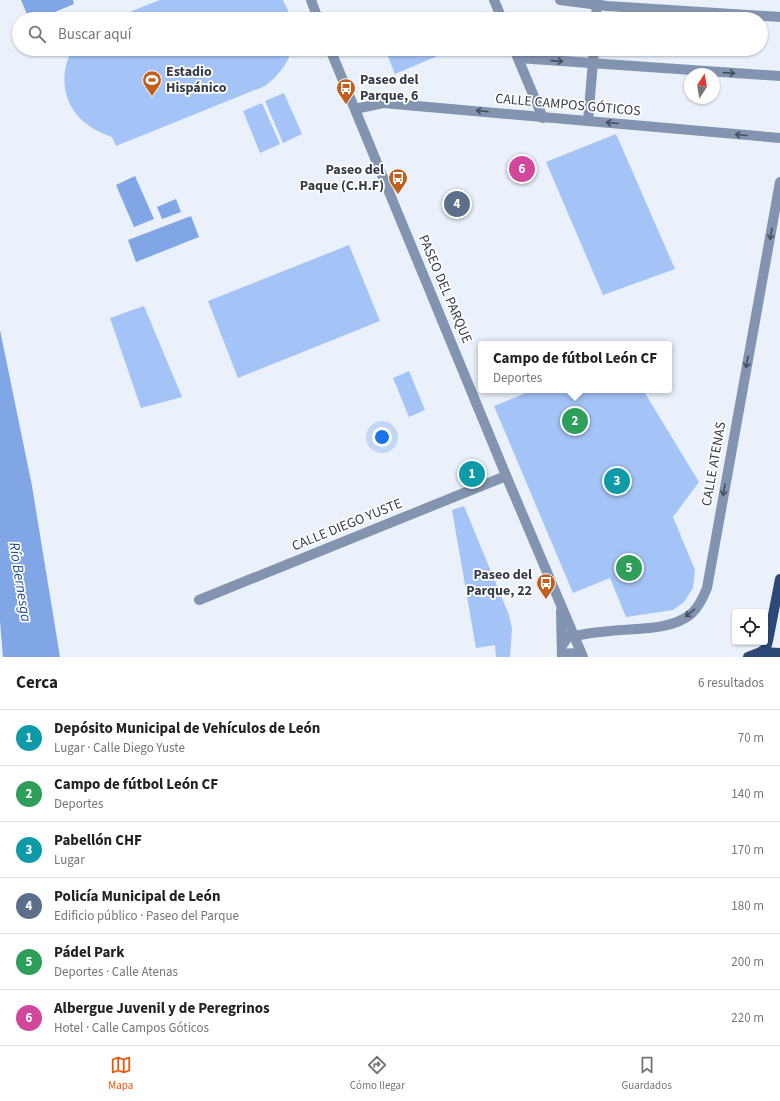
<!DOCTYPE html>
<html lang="es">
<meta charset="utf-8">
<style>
body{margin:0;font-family:"Source Sans 3",sans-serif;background:#f6f6f6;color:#222}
.controls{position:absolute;right:12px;bottom:12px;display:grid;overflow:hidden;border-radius:4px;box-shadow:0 1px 3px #0004}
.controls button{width:36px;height:36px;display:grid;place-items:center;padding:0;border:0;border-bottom:1px solid #e0e0e0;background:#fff;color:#222;font:20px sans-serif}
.compass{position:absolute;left:684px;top:68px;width:36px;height:36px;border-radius:50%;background:#fff;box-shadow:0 1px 3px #0004;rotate:12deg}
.you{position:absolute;left:382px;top:437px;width:14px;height:14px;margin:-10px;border:3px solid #fff;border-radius:50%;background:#1a73e8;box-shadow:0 0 0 6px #1a73e833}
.badge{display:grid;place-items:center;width:26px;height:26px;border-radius:50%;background:#ea580c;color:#fff;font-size:13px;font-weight:700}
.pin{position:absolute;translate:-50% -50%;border:2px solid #fff;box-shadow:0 1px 4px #0006}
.popup{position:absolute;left:478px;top:341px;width:194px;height:52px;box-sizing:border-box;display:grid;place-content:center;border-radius:4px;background:#fff;filter:drop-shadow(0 1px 3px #0005);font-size:13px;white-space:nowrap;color:#767676}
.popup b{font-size:15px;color:#222}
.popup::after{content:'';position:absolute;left:50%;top:100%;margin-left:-8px;border:8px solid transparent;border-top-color:#fff}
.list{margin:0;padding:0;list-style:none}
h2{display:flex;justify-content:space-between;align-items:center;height:52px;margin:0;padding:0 16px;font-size:17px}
h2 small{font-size:13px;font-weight:400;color:#767676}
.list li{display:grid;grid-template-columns:26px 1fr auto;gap:12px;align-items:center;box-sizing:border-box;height:56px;padding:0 16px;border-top:1px solid #e0e0e0}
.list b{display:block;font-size:15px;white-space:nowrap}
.list p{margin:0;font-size:13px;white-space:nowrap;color:#767676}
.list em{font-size:13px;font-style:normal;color:#767676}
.icon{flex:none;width:22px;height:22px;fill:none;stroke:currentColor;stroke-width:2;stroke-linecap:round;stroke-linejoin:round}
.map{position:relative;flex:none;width:780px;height:657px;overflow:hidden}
.search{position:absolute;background:#fff;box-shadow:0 1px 3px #0004;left:12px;right:12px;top:12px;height:44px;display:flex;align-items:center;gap:10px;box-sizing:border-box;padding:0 14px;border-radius:22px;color:#767676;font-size:15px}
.sheet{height:388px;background:#fff}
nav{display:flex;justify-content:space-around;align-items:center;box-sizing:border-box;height:56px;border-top:1px solid #e0e0e0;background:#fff;font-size:11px;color:#767676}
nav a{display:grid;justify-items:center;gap:2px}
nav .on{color:#ea580c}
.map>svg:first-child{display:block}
.green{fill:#a4c3f6}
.water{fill:#80a6e5}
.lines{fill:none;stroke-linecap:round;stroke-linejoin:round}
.minor{stroke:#8394b0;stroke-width:10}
.major{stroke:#2c4877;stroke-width:10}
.oneway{stroke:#454e5c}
.labels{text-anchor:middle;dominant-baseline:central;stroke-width:3.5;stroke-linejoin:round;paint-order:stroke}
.poi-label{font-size:14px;font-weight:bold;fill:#363c47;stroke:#fff;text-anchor:start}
.street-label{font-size:14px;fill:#363c47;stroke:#fff}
.water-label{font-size:15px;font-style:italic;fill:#1f4b95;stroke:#fff}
</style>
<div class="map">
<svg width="780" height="657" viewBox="0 0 780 657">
<rect width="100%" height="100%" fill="#eaf1fb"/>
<g class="green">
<path d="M160,0H283L292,19H112Z"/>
<path d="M72,49H292C287,65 278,76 265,86L116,146L112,137C71,124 53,89 72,49Z"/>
<path d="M385,49H446L447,52L395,74Z"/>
<path d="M284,93L302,134L283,143L265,101Z"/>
<path d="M262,103L280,144L260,153L243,111Z"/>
<path d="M616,134L675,269L603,295L546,162Z"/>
<path d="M349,245L380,321L238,378L208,301Z"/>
<path d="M144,306L182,397L141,408L110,318Z"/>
<path d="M409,371L425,410L409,417L393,378Z"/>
<path d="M533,390H643L699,482L673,517L695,570L693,588L684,602L673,610L626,617L610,578L573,593L494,406Z"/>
<path d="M464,506L509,615L512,629L510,657H496L495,645L476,648L452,510Z"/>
</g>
<g class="water">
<path d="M21,0H73L74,4L38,19H29Z"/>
<path d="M135,176L154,219L134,227L116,185Z"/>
<path d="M176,199L181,212L162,219L157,207Z"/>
<path d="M191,216L199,237L136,262L128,240Z"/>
<path d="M0,330L32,486L60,657H3L0,621Z"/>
</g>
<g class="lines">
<g class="minor">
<path d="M311,0L318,19"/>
<path d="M494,0L502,19"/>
<path d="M560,0L607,6L780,17"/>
<path d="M596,19L597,0"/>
<path d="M330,49L510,485L583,657"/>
<path d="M514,49L543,118"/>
<path d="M518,58L780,76"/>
<path d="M355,109L383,103L780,138"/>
<path d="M588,121L594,49"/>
<path d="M199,600L506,476"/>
<path d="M561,611L562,657"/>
<path d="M563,644L568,637C582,634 596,632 610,631C636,628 670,631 691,614C699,607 703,598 707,588L780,182"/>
<path d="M562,656C569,652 574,652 580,657"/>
</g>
<g class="major">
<path d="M761,652L766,648L768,641L780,579"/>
<path d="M748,657L761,652L780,653"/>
</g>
</g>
<defs><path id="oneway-shaft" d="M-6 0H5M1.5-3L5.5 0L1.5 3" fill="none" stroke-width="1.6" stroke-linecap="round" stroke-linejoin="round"/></defs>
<g class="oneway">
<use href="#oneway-shaft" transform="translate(557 61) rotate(4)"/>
<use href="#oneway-shaft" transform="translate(729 73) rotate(4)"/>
<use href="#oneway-shaft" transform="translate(482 111) rotate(-174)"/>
<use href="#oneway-shaft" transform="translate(612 123) rotate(-175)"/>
<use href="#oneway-shaft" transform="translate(741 135) rotate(-175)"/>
<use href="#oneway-shaft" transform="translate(771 234) rotate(100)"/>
<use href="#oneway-shaft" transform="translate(747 362) rotate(101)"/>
<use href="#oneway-shaft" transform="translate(724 490) rotate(100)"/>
<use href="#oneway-shaft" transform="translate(690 613) rotate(141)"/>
</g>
<defs>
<g id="stadium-pin" transform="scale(1)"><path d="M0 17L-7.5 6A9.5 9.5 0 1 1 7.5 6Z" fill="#c1601e" stroke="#fff"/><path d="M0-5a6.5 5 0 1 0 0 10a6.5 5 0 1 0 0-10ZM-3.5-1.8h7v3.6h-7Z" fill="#fff"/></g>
<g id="bus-pin" transform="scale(1)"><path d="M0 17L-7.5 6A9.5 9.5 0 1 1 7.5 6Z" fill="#c1601e" stroke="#fff"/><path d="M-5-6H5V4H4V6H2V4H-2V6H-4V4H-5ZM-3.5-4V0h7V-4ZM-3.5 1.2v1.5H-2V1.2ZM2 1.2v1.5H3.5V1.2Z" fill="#fff"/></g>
</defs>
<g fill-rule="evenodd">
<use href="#stadium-pin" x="152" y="80"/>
<use href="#bus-pin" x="346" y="88"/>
<use href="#bus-pin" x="398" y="178"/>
<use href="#bus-pin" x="546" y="583"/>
</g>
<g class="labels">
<g class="poi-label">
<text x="166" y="72">Estadio<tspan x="166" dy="16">Hispánico</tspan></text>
<text x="360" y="80">Paseo del<tspan x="360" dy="16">Parque, 6</tspan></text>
<text x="384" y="170" text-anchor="end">Paseo del<tspan x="384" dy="16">Paque (C.H.F)</tspan></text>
<text x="532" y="575" text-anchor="end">Paseo del<tspan x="532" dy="16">Parque, 22</tspan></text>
</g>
<g class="street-label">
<text transform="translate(568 105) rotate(5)">CALLE CAMPOS GÓTICOS</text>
<text transform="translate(445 289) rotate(67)">PASEO DEL PARQUE</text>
<text transform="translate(714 464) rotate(-80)">CALLE ATENAS</text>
<text transform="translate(347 525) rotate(-22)">CALLE DIEGO YUSTE</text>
</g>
<g class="water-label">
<text transform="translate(20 582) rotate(81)">Río Bernesga</text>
</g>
</g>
</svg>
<div class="controls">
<button><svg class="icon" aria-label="locate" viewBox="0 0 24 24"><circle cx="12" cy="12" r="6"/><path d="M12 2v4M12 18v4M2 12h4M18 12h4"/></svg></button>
</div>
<svg class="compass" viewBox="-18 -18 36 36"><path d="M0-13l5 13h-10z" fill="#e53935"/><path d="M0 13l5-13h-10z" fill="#767676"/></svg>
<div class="you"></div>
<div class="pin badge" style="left:472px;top:474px;background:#0f9aa8">1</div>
<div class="pin badge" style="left:575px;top:421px;background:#2e9e5b">2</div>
<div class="popup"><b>Campo de fútbol León CF</b>Deportes</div>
<div class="pin badge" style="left:617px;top:481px;background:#0f9aa8">3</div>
<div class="pin badge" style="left:457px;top:204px;background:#5c6f8a">4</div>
<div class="pin badge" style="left:629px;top:568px;background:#2e9e5b">5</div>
<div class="pin badge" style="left:522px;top:169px;background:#d1479c">6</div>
<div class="search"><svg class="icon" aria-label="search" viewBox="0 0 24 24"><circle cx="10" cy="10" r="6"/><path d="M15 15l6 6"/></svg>Buscar aquí</div>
</div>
<section class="sheet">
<h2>Cerca<small>6 resultados</small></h2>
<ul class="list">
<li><span class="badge" style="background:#0f9aa8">1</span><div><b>Depósito Municipal de Vehículos de León</b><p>Lugar · Calle Diego Yuste</p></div><em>70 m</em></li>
<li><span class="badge" style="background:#2e9e5b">2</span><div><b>Campo de fútbol León CF</b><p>Deportes</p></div><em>140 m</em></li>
<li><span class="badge" style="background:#0f9aa8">3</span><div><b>Pabellón CHF</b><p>Lugar</p></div><em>170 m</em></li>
<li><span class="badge" style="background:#5c6f8a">4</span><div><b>Policía Municipal de León</b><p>Edificio público · Paseo del Parque</p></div><em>180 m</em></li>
<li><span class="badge" style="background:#2e9e5b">5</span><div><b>Pádel Park</b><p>Deportes · Calle Atenas</p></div><em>200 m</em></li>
<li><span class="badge" style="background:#d1479c">6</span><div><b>Albergue Juvenil y de Peregrinos</b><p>Hotel · Calle Campos Góticos</p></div><em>220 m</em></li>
</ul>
</section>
<nav>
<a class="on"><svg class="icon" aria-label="map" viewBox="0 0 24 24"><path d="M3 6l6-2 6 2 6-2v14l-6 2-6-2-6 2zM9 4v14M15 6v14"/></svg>Mapa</a>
<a><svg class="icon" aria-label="directions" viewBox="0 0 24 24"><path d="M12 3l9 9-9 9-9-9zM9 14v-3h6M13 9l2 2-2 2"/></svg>Cómo llegar</a>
<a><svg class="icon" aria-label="saved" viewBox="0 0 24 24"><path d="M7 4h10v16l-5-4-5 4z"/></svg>Guardados</a>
</nav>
